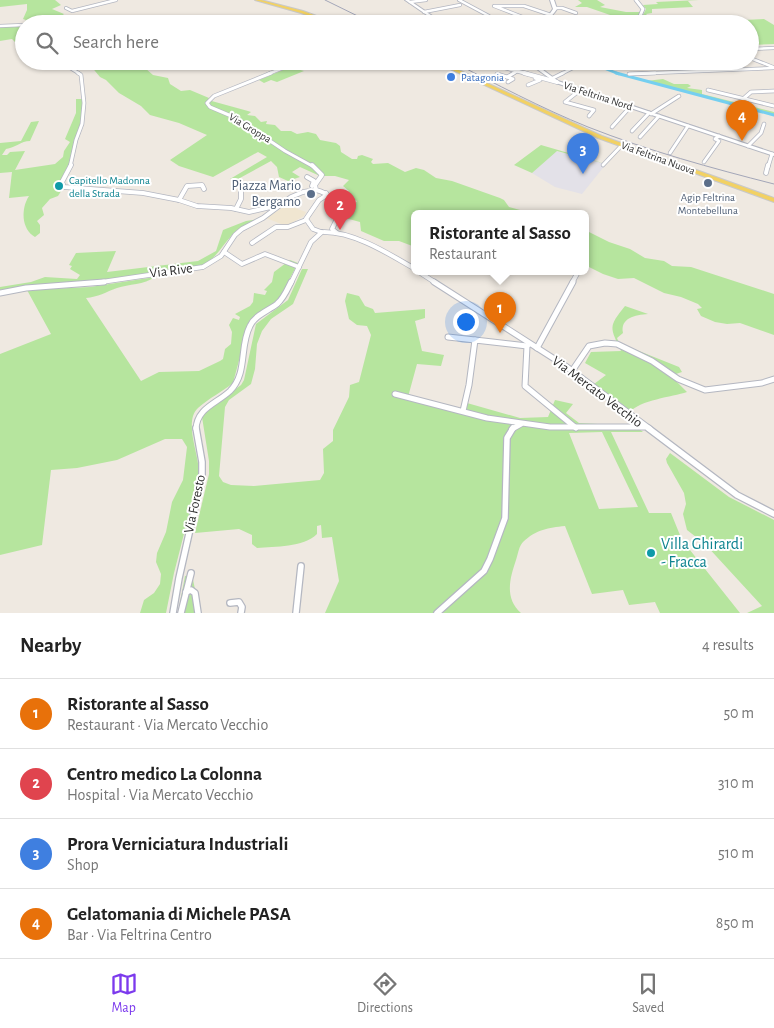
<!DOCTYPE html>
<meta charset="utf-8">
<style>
body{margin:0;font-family:"Alegreya Sans",sans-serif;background:#f2f2f2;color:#222}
.you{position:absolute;left:465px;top:321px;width:18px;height:18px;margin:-12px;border:4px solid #fff;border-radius:50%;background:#1a73e8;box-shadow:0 0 0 8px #1a73e833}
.badge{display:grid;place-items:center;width:32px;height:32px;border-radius:50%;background:#7c3aed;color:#fff;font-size:16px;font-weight:700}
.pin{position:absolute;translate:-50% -41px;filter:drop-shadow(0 1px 2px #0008)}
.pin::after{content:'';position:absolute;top:26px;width:18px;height:15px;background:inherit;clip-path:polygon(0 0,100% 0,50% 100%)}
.popup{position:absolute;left:411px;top:210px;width:178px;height:65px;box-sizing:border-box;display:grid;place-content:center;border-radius:8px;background:#fff;filter:drop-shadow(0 1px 4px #0005);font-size:16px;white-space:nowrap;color:#767676}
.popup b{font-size:19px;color:#222}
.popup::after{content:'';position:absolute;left:50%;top:100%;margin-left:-10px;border:10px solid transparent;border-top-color:#fff}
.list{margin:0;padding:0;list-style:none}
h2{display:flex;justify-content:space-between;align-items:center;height:65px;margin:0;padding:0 20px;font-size:21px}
h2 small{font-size:16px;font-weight:400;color:#767676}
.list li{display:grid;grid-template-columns:32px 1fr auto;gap:15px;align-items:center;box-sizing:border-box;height:70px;padding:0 20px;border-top:1px solid #e0e0e0}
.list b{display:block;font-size:19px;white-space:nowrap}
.list p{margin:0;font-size:16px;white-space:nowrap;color:#767676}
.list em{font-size:16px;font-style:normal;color:#767676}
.icon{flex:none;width:28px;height:28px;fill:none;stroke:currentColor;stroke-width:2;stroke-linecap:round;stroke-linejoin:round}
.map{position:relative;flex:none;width:774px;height:613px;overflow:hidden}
.search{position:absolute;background:#fff;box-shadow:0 1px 4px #0004;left:15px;right:15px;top:15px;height:55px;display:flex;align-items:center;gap:12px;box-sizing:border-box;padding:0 18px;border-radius:28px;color:#767676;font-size:19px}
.sheet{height:345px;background:#fff}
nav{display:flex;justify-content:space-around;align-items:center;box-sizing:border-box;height:70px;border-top:1px solid #e0e0e0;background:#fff;font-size:14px;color:#767676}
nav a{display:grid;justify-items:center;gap:2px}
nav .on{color:#7c3aed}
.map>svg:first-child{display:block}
.industrial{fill:#e3e1e8}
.education{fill:#f0e6d1}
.green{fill:#b6e59e;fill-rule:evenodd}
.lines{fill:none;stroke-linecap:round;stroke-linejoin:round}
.canal-far1{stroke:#75cff0;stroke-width:2.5}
.canal{stroke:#75cff0;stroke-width:3}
.minor-far4-casing{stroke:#b4b7c1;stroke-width:4}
.minor-far3-casing{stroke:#b4b7c1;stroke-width:4.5}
.minor-far2-casing{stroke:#b4b7c1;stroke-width:5.5}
.minor-far1-casing{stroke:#b4b7c1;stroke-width:7}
.minor-casing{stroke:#b4b7c1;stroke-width:8}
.tertiary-far1-casing{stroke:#b4b7c1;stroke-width:4.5}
.tertiary-casing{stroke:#b4b7c1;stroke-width:5}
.secondary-casing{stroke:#b4b7c1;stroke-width:2}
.primary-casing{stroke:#c9c9c9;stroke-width:2}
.minor-far4{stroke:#fff;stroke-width:2.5}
.minor-far3{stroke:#fff;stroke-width:3}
.minor-far2{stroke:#fff;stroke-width:4}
.minor-far1{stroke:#fff;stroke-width:5}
.minor{stroke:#fff;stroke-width:5.5}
.tertiary-far1{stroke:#fff;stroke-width:3}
.tertiary{stroke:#fff;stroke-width:4}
.secondary{fill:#fff;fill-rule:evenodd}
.primary{fill:#f2d163;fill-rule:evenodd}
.rail{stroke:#a3a6b8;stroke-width:1}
.shop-dot{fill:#3f7fe0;stroke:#fff;stroke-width:2}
.service-dot{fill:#5c6f8a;stroke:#fff;stroke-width:2}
.culture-dot{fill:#0f9aa8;stroke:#fff;stroke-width:2}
.labels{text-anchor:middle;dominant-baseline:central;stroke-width:4;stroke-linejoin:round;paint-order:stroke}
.far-shop-label{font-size:11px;fill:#366cbe;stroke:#fff;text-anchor:start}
.far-street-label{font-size:11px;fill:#2e2e2e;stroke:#fff}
.far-culture-label{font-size:11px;fill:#0d838f;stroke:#fff;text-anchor:start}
.far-service-label{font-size:11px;fill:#4e5e75;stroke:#fff}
.service-label{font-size:14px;fill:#4e5e75;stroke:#fff;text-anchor:end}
.street-label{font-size:14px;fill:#2e2e2e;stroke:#fff}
.near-culture-label{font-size:16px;fill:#0d838f;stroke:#fff;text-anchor:start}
</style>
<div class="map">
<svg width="774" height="613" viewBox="0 0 774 613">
<rect width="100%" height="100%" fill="#efe9e1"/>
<path class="industrial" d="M556,151L606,164L582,194L555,187L532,173Z"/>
<path class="education" d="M287,205L306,212L304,216L286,226L266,218Z"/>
<g class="green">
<path d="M0,0H55L61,5L52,9L64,14L58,19V24L23,25L26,20L23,19L27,10V4L0,7Z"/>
<path d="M578,0H597L605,5L600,7L626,12H640L639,16L651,21L627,22L621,20H625L622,16H613L587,7H575L582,3Z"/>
<path d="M699,0L688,1L693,7L652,9V13L646,14L648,16L662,17L661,19L665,21L667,20L665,18C678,20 692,17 704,22L764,19L774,25V44L750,45V24H666L643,15L646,9L643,5L658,4L656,2Z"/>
<path d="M24,26L21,34L24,38L23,53H19V47H16L17,44L12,39L0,41V27Z"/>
<path d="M63,61L132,62L145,68L153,75L168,78L170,84L181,91L190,90L209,98L208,100L248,111L251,112L247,115L255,116L261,122L267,121L266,124L275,125L281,131H291L297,134L308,132L316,134L320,140L336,143L340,146L341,152L352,159H357L358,156L362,155L373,159L371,162L373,164L388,163L405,172L416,168L424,170L436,178L452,181L500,198L504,200L509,207L535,214H415V247L399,241H384L361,231L360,222L345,218L357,201L344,196L349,191L343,186L349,180L335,176H320L300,167L292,172L300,177L288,181L279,177L277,167L271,161L238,179H230L267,157L258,152L213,177L179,166L170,160L207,135L179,123L150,115L141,106L119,93L106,80L100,77L90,65L74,68Z"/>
<path d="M290,67L304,71L277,82L271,80L264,83L259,80Z"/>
<path d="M663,79L674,84H688L691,86L687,88L702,90V94L774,112V115L646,81Z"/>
<path d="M76,99H84L82,121L75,149L63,181V188L58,196L50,199L42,208L44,215L37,221L40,225V233L35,237C21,229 21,208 29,196L9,198L12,172L0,173V143L21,141L31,122L39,121L30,141C21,141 15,148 6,149L2,155H7L10,152L25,151L15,170L55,164L63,157L64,151L70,142L65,139L76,113Z"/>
<path d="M541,145L606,164L557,151L532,173L514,165Z"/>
<path d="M259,219C251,223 238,227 232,235C220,248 216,260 198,267L91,282L28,286L0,290V287L31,282L45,277L77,279L80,275L70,269L72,266L69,265L76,253L116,251L107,272L198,261L216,251L223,230L246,221Z"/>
<path d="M585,230L609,242L630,249L645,258L664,261L672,266L691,267L774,294V335L740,323L727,324L715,322L701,316L697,309L702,308L698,304L681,297L664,293L634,278L618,279L603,274L585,265Z"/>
<path d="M290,260L298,263L278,301L255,315L249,323L233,383C222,392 209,398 198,408C183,422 200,456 199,475L174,573L166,613H140L144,600L154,593L160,584L161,574L156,562L157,553L166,532L172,502L183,480L187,447L182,439H165L117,460L77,468L51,470L42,545L0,555V354L51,334L27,290L90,287L155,277C144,285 129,284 117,288C106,292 98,297 86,298L141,381L159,372L199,371L220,361L223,359L225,349L231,344L232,332L229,325L233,318L239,320L240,317L235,314L250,306L253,302L254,293L265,295L267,291L264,290L272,282L274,272Z"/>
<path d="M302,269H308L293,304L271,319L262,331L257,344L255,369L251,384L229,400L225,407L219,476L223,482L231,485L254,486L320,480L324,473L323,449L333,441V430L349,397L350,385L359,382L371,335L367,326L357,325L349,319L345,301L347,293L359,296L365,306L373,309L375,313L425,309V318L415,321L422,351L444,355L441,366L417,364L408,397L464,413L467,403L520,418L548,417L555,400L573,404L566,413L579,423L636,426L643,432H611L649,513H671L682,540L740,613H660L655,602L629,605L623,590L592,594L565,526C548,528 537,529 523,542C519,546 518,554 516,560C510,578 504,598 521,613H325L339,581L332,537L322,538L321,525L317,526V534C303,548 275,546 257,548L252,544V535L239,529L195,533L209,474V461L202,417L207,410L241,385L244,380L256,324L288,300ZM602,432L638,507L599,509L569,433Z"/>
<path d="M625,306L648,314C635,315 620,318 623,333L617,338L619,343L679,367L682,372L673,375V378L687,392C672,397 640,400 630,412L594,384L606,375L585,363L591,352L621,351C610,327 608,327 625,306Z"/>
<path d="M670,453L729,497L774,520V613H747L762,606L705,544L687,530L683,514L686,504L684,493L667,463L666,459Z"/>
<path d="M192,575L200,613H178L185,576Z"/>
</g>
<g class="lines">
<g class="canal-far1">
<path d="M486,14L498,24"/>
<path d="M586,61L619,74"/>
</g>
<path class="canal" d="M616,73L774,115"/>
<g class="minor-far4-casing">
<g id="minor-far4">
<path d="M459,0L489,16L496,24"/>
<path d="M410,2L426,0"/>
<path d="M66,8L72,11L116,0"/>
<path d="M555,8H562L576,13"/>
<path d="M424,12L460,5"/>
<path d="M441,22L471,17"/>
<path d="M538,23L494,6H524L551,15"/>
<path d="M283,24L310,15"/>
<path d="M0,26L24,25"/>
<path d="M24,31V35"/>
<path d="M750,49L774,48"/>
<path d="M750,58L773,67"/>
<path d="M59,61L80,74"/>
<path d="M385,61L402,67"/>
<path d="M620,63L660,61"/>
<path d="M540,68L558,62"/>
<path d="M268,74L301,61"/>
<path d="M512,74L518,71"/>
<path d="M561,74L575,67"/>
<path d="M629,74L774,68"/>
</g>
</g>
<g class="minor-far3-casing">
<g id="minor-far3">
<path d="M271,73L214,96L207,103L210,107L236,118L285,151L314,167"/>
<path d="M497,74L507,77"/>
<path d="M629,74L655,73"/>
<path d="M551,79L563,73"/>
<path d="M508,82L513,79L507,77L514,73"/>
<path d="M528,85L540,80L535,78"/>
<path d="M580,90L565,102L594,110L589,116"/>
<path d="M708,90L774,106"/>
<path d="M743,99L751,92L774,91"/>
<path d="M651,114L679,96"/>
<path d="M612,127L630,107"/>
<path d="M632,131L649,113"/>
<path d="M640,137L659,116"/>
<path d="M748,146L761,133L764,124"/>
<path d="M670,153L688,126"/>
<path d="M704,162L719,141L715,139L719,136"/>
<path d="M603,165L622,145"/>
<path d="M70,167L76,140L82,124L84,103L81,75L78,73"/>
<path d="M768,167L772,154"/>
</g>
</g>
<g class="minor-far2-casing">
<g id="minor-far2">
<path d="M71,165L62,182L64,187L143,193L179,200L197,206L231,208L249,212L279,205"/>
<path d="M312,165L322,175L315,185L316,190C330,193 335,202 339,215L332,229L337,233"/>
<path d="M766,173L768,165"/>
<path d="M307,177L314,181L312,186"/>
<path d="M179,200L187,186L202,185L204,189"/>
<path d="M236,209L241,199V189"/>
<path d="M321,232L313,229L306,219L319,200L327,195L326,193"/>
<path d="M324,232C355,232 389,254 415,269"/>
<path d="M252,243L276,227H288L306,220"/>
<path d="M224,252L242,264L265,254L299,267"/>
<path d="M419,272L436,283"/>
<path d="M95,283L203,267L221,256L235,235L242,229L263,218L291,197L303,192L316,190"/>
<path d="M291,283L311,242L322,232"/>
<path d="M572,283L578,272"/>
</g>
</g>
<g class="minor-far1-casing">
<g id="minor-far1">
<path d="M434,282L567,367L650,429"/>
<path d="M0,293L26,288L104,282"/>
<path d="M448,337L475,340"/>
<path d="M529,344L527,346L525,386L576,428"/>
<path d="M537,348L573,282"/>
<path d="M572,371L589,346L605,343L617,344L652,361L678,379L705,390L762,383L774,379"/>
<path d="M395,394L487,418L550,427H645"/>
<path d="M463,411L469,385L475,340L527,346"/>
<path d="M196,429C197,408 216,404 230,391C248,373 239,347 250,326C255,315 268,311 277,304C284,298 287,290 291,282"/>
<path d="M512,429L521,424"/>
</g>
</g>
<g class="minor-casing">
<g id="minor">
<path d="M648,428L737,495L774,514"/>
<path d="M186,592L191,590L195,593L198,613"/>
<path d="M230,603L239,602L242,607L241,613"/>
<path d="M173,613L179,578L202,476V462L196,428"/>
<path d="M181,613L191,573"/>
<path d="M296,613L301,566"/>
<path d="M437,613L484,571L490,559L505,518L507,438L513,428"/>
</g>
</g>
<g class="tertiary-far1-casing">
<g id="tertiary-far1">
<path d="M636,0L643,9L640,16L664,24"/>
<path d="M480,61L528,74"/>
</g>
</g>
<g class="tertiary-casing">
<path id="tertiary" d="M524,73L557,82"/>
</g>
<g class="secondary-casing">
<g id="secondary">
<path d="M405,0H409L444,24H440Z"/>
<path d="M550,0H554L557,9C550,20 541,24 529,24C539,21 547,19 553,9Z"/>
<path d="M501,20L520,24C514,24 508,23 502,22C495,22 487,24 480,24Z"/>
<path d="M526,61H531L558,81L774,153V156L556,83Z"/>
</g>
</g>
<g class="primary-casing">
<g id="primary">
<path d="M255,0H261L303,11L338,24H332L301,13Z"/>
<path d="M433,61H439L602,136L774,198V202L598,138Z"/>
</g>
</g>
<use href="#minor-far4" class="minor-far4"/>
<use href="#minor-far3" class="minor-far3"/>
<use href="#minor-far2" class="minor-far2"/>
<use href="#minor-far1" class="minor-far1"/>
<use href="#minor" class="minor"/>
<use href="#tertiary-far1" class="tertiary-far1"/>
<use href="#tertiary" class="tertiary"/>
<use href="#secondary" class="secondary"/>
<use href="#primary" class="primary"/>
<g class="rail">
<path d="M325,0L374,24"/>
<path d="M451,61C496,84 541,108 588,127C649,151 711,168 774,184"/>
</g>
</g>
<circle class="shop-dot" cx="451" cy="77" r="5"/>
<g class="service-dot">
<circle cx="708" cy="183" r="5"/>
<circle cx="311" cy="194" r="5"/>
</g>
<g class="culture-dot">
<circle cx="59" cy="186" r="5"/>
<circle cx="651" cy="553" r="5"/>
</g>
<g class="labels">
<g class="far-shop-label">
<text x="461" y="77">Patagonia</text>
</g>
<g class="far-street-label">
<text transform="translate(598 96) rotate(18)">Via Feltrina Nord</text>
<text transform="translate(250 128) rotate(31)">Via Groppa</text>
<text transform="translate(658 158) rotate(20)">Via Feltrina Nuova</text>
</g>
<g class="far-culture-label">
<text x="69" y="180">Capitello Madonna<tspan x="69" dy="13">della Strada</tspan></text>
</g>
<g class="far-service-label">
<text x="708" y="197">Agip Feltrina<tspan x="708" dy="13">Montebelluna</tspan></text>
</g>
<g class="service-label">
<text x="301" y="186">Piazza Mario<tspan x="301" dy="16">Bergamo</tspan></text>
</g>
<g class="street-label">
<text transform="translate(171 271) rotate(-7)">Via Rive</text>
<text transform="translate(597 392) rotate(37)">Via Mercato Vecchio</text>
<text transform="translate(195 504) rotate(-78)">Via Foresto</text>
</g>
<g class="near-culture-label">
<text x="661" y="544">Villa Ghirardi<tspan x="661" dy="18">- Fracca</tspan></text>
</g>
</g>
</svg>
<div class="you"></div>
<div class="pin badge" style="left:500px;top:333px;background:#e8710a">1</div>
<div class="popup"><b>Ristorante al Sasso</b>Restaurant</div>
<div class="pin badge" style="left:340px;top:230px;background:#e0444e">2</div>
<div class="pin badge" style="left:583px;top:174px;background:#3f7fe0">3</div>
<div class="pin badge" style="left:742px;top:141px;background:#e8710a">4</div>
<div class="search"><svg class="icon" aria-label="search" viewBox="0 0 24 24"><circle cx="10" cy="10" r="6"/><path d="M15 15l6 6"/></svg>Search here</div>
</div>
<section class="sheet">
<h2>Nearby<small>4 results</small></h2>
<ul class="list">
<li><span class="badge" style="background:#e8710a">1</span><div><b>Ristorante al Sasso</b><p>Restaurant · Via Mercato Vecchio</p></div><em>50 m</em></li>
<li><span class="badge" style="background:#e0444e">2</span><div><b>Centro medico La Colonna</b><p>Hospital · Via Mercato Vecchio</p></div><em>310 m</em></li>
<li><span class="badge" style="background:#3f7fe0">3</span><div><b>Prora Verniciatura Industriali</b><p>Shop</p></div><em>510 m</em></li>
<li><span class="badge" style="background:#e8710a">4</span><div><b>Gelatomania di Michele PASA</b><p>Bar · Via Feltrina Centro</p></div><em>850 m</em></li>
</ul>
</section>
<nav>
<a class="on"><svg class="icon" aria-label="map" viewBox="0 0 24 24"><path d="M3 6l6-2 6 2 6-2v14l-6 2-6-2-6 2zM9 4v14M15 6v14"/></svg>Map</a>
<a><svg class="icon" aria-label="directions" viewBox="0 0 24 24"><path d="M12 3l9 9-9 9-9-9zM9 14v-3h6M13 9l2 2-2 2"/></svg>Directions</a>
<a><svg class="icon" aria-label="saved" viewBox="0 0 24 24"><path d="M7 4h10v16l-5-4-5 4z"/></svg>Saved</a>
</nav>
